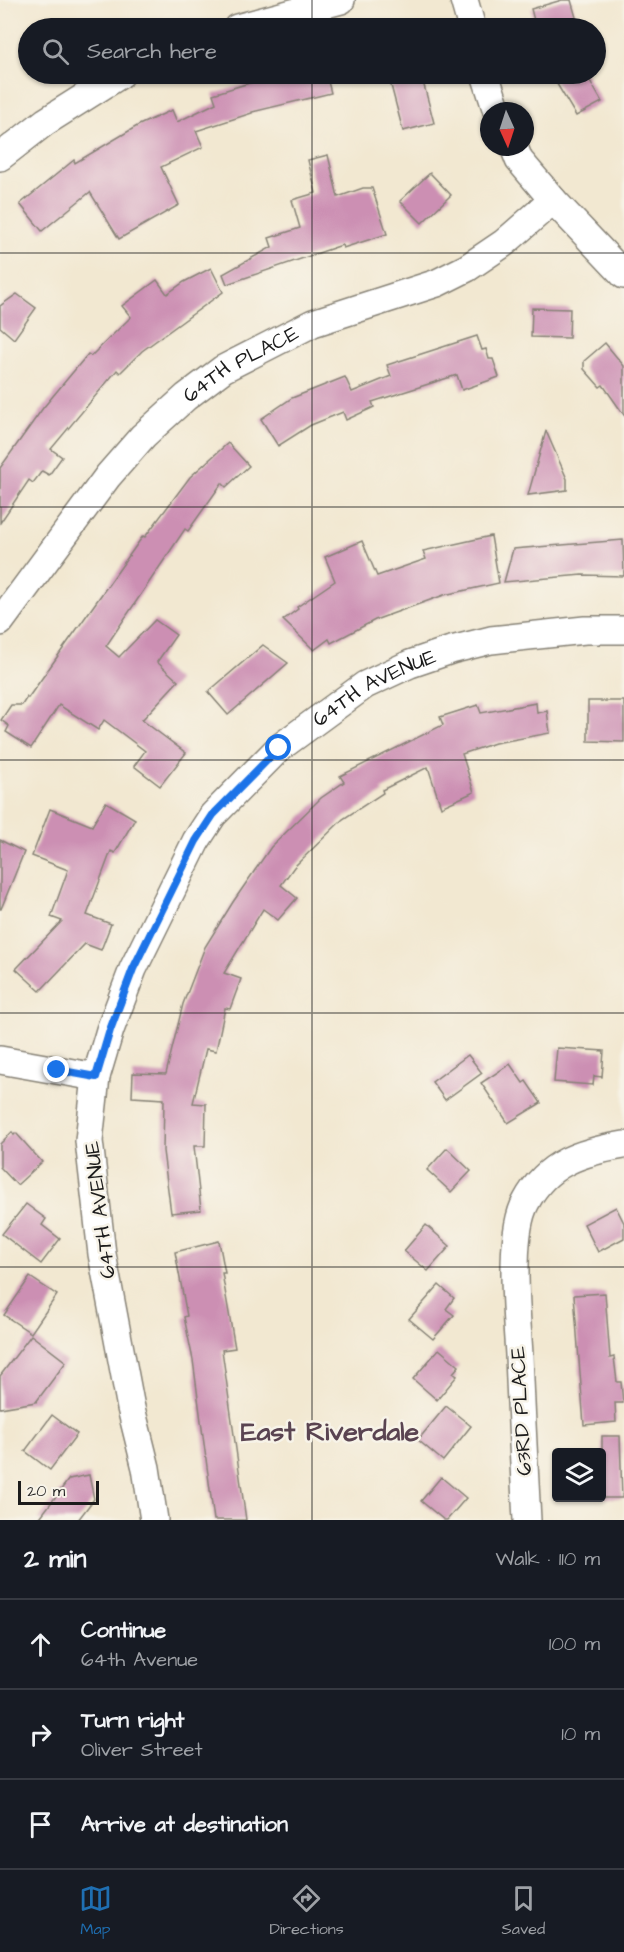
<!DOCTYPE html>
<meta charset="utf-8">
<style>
body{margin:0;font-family:"Architects Daughter",sans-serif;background:#20242c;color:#f1f3f6}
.controls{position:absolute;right:18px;bottom:18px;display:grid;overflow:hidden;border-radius:6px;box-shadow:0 2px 4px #0004}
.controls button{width:54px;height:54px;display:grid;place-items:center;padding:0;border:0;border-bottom:2px solid #363941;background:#171b24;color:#f1f3f6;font:30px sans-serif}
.compass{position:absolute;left:480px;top:102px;width:54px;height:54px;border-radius:50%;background:#171b24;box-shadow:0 2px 4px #0004;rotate:177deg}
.scale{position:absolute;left:18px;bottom:15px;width:81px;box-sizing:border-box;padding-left:6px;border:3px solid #1c1c1c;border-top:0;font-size:16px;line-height:21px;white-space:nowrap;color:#1c1c1c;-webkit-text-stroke:4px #f7f3e8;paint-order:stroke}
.stop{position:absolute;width:18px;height:18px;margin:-14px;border:4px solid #1a73e8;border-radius:50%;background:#fff}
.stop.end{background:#1a73e8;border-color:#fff;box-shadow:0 2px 6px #0008}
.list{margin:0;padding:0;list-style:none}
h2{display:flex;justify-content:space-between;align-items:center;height:78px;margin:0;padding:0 24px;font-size:26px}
h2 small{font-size:20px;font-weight:400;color:#9ea1a6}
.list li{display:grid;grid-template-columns:39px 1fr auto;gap:18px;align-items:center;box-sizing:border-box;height:90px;padding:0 24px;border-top:2px solid #363941}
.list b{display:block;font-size:22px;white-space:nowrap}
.list p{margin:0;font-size:20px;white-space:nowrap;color:#9ea1a6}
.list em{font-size:20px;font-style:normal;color:#9ea1a6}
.icon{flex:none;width:33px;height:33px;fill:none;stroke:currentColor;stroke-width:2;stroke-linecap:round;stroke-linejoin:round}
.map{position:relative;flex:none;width:624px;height:1520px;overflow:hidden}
.search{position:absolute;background:#171b24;box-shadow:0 2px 4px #0004;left:18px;right:18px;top:18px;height:66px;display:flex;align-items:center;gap:15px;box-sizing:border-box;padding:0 21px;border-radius:33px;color:#9ea1a6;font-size:22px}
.sheet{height:348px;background:#171b24}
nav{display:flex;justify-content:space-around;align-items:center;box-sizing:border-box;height:84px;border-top:2px solid #363941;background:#171b24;font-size:16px;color:#9ea1a6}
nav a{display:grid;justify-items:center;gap:3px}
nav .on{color:#1f6fb2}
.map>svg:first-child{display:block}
.building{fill:#cc8fb3}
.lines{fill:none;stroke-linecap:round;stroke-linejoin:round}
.minor-casing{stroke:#878276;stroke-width:30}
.minor{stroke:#fff;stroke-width:27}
.route{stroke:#1a73e8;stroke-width:8}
.grid{fill:none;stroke:#1c1c1c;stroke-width:1.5;stroke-opacity:0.55}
.labels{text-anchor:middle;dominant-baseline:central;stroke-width:5;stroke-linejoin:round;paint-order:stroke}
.street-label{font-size:21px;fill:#1c1c1c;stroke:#f7f3e8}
.district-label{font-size:27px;font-weight:bold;fill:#5a4451;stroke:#f7f3e8}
</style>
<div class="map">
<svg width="624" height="1520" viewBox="0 0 624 1520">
<rect width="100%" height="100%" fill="#f7f3e8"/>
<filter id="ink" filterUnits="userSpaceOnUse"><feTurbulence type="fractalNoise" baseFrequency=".0167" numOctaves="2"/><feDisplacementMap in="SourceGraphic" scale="12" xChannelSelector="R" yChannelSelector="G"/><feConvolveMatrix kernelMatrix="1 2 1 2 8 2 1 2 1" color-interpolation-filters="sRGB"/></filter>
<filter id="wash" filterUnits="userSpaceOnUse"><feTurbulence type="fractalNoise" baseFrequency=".008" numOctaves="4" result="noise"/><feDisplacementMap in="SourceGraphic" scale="24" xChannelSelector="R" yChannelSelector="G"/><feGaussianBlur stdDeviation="1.35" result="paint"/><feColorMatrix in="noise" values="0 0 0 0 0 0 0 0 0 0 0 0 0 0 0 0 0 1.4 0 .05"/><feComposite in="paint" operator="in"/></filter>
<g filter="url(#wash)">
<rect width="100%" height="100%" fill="#f2e8d1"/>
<g id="blocks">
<g class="building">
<path d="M562,0H571L579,28H536L531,9Z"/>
<path d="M279,74H326L331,93L252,112V113L196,131L203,147L161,167L179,205L119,239L90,192L42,231L20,204L74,160L75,163L139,125L172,110L177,122L216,103L213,94Z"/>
<path d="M388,74H421L434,123L403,131Z"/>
<path d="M551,74H586L602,102L576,116Z"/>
<path d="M328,155L338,197L363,188H372L387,234L343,248L342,245L227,284L223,274L272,247L269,238L300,228L292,200L316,193L308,160Z"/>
<path d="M430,173L451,195L422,223L400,201Z"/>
<path d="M211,268L223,292L142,351L120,373L117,370L51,449L62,457L49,475L42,471L33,483L29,480L0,523V468L43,408L88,354L91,356L131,317L122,306L157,280L167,294L184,282Z"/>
<path d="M17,294L36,308L14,339L0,327V306Z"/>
<path d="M532,308L570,309L569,338L531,337Z"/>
<path d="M477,336L482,350L486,349L489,359H493L499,377L462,390L457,375L372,402L374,407L346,420L343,412L311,425L278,446L261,419L292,398L345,377L352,392L391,376L387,365Z"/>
<path d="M605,343L624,366V415L603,385L600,387L584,369V361Z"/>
<path d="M546,431L567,479V490L528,495Z"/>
<path d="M228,443L249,466L226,487L222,483L188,531L185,529L106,646L119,657L155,620L176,635L157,662L178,681L142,720L186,753L160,786L134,766L145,751L104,720L98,730L59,705L31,748L6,732L9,726L1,720L11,705H22L27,697L28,698L143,536L145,537L190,477Z"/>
<path d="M491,536L499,583L444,595L375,620L331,643L329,639L314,650L283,620L298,609L297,607L335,581L325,557L362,541L377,576L426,559L423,551Z"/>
<path d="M623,540L624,576L582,575L504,582L513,549Z"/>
<path d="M263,645L288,663L228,715L208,692Z"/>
<path d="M588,701H624V742L588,741Z"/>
<path d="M536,703L537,713L547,711L550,733L495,743L462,754L474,792L441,807L428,767L382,790L383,793L343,819L294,867L281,885L297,898L278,920L263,909L224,973L241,979L230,1009L225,1008L216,1051L206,1049L193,1103L206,1104L205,1146H194L201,1210L171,1213L163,1151L164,1099L132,1097L133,1073L166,1074L183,1004L205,947L233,902L271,847L321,798L344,782L340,776L443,725L440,717L478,705L481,713Z"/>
<path d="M106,802L135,819L115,853L111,851L87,915L111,924L101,950L85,944L40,991L16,969L62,921L51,917L68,870L32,856L50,809L92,826Z"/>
<path d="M0,840L24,852L1,909H0Z"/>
<path d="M557,1048L604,1051L602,1077L594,1076L593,1085L554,1082Z"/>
<path d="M468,1055L482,1073L445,1100L432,1082Z"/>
<path d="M510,1064L523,1083L526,1081L541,1103L508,1123L481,1083Z"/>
<path d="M12,1132L14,1135L16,1133L42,1162L17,1185L0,1167V1144Z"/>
<path d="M447,1148L471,1171L451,1192L427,1170Z"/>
<path d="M26,1204L46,1219L42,1225L60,1239L41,1264L2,1234Z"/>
<path d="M616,1207L624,1223V1238L598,1252L584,1224Z"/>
<path d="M426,1225L450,1246L428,1271L404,1251Z"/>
<path d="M219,1241L225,1273H222L235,1348L222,1350L246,1520H214L193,1360L184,1317L187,1316L175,1252Z"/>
<path d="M30,1277L57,1295L31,1333L4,1315Z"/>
<path d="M439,1285L454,1298L446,1309L454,1315L433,1339L409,1319Z"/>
<path d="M605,1293L610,1358L614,1357L617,1382H621L623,1403H615L616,1422L584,1425L574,1295Z"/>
<path d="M31,1335L66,1362L36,1402L0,1408V1376Z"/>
<path d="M439,1349L459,1366L453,1373L457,1376L437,1400L413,1379Z"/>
<path d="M446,1406L471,1426L443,1461L418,1440Z"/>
<path d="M52,1415L77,1434L50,1470L25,1451Z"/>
<path d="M602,1436H620L622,1498H602Z"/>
<path d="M89,1475L94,1499L78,1520H38L69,1479Z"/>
<path d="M441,1477L466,1498L447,1520H444L421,1501Z"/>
</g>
</g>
</g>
<g filter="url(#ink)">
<use href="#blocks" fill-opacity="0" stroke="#878276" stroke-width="1.5"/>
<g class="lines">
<g class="minor-casing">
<g id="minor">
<path d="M464,0L472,28"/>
<path d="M237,28L341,0"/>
<path d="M485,74L497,111"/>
<path d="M514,147L519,160L553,200L624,275"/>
<path d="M0,157L45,122L121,74"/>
<path id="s1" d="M0,622L108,476L143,436L186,397L223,369L313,323L437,283L467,268L504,243L553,200"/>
<path d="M0,1060L96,1077"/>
<path id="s2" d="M154,1520L146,1468L131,1408L102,1254L89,1141L96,1077L110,1030L133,969L196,841L213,815L279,748L365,685L410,664L451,650L491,640L585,630H624"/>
<path d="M527,1520C524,1465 521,1410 519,1355C517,1318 508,1233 526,1202C547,1162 582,1152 624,1145"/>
</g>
</g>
<use href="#minor" class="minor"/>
</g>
</g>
<g class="lines" filter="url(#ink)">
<path class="route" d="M57,1070L96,1077L110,1030L133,969L196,841L213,815L279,748"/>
</g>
<path class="grid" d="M312,0V28M312,74V1520M0,253H624M0,507H624M0,760H624M0,1013H624M0,1267H624"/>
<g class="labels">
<g class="street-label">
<text stroke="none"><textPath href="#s1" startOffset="357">64TH PLACE</textPath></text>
<text stroke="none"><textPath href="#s2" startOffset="945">64TH AVENUE</textPath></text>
<text transform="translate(100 1210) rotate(-97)">64TH AVENUE</text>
<text transform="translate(521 1411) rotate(-93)">63RD PLACE</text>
</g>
<g class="district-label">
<text x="330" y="1432">East Riverdale</text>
</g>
</g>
</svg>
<div class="controls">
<button><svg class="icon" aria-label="layers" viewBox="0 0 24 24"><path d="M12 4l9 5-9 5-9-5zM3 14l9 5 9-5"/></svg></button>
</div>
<svg class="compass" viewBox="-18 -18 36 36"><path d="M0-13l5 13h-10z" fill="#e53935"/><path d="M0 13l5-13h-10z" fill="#9ea1a6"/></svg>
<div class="scale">20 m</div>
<div class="stop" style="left:279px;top:748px"></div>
<div class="stop end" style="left:57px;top:1070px"></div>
<div class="search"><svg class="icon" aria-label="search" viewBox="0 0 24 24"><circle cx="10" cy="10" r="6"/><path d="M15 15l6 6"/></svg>Search here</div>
</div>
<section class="sheet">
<h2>2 min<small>Walk · 110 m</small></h2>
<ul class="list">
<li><svg class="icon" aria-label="ahead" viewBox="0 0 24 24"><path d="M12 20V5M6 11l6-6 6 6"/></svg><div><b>Continue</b><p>64th Avenue</p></div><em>100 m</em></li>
<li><svg class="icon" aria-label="right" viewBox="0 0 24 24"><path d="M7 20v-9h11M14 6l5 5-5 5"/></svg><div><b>Turn right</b><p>Oliver Street</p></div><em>10 m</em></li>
<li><svg class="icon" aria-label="arrive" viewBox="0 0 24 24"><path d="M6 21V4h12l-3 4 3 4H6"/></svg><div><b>Arrive at destination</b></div></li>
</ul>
</section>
<nav>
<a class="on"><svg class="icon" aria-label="map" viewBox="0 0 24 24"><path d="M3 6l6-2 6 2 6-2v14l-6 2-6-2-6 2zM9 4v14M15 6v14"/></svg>Map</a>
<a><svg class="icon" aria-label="directions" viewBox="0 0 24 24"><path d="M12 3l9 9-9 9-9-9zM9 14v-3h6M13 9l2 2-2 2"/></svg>Directions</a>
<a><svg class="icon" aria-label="saved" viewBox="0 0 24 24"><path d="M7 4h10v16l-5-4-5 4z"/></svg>Saved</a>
</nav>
